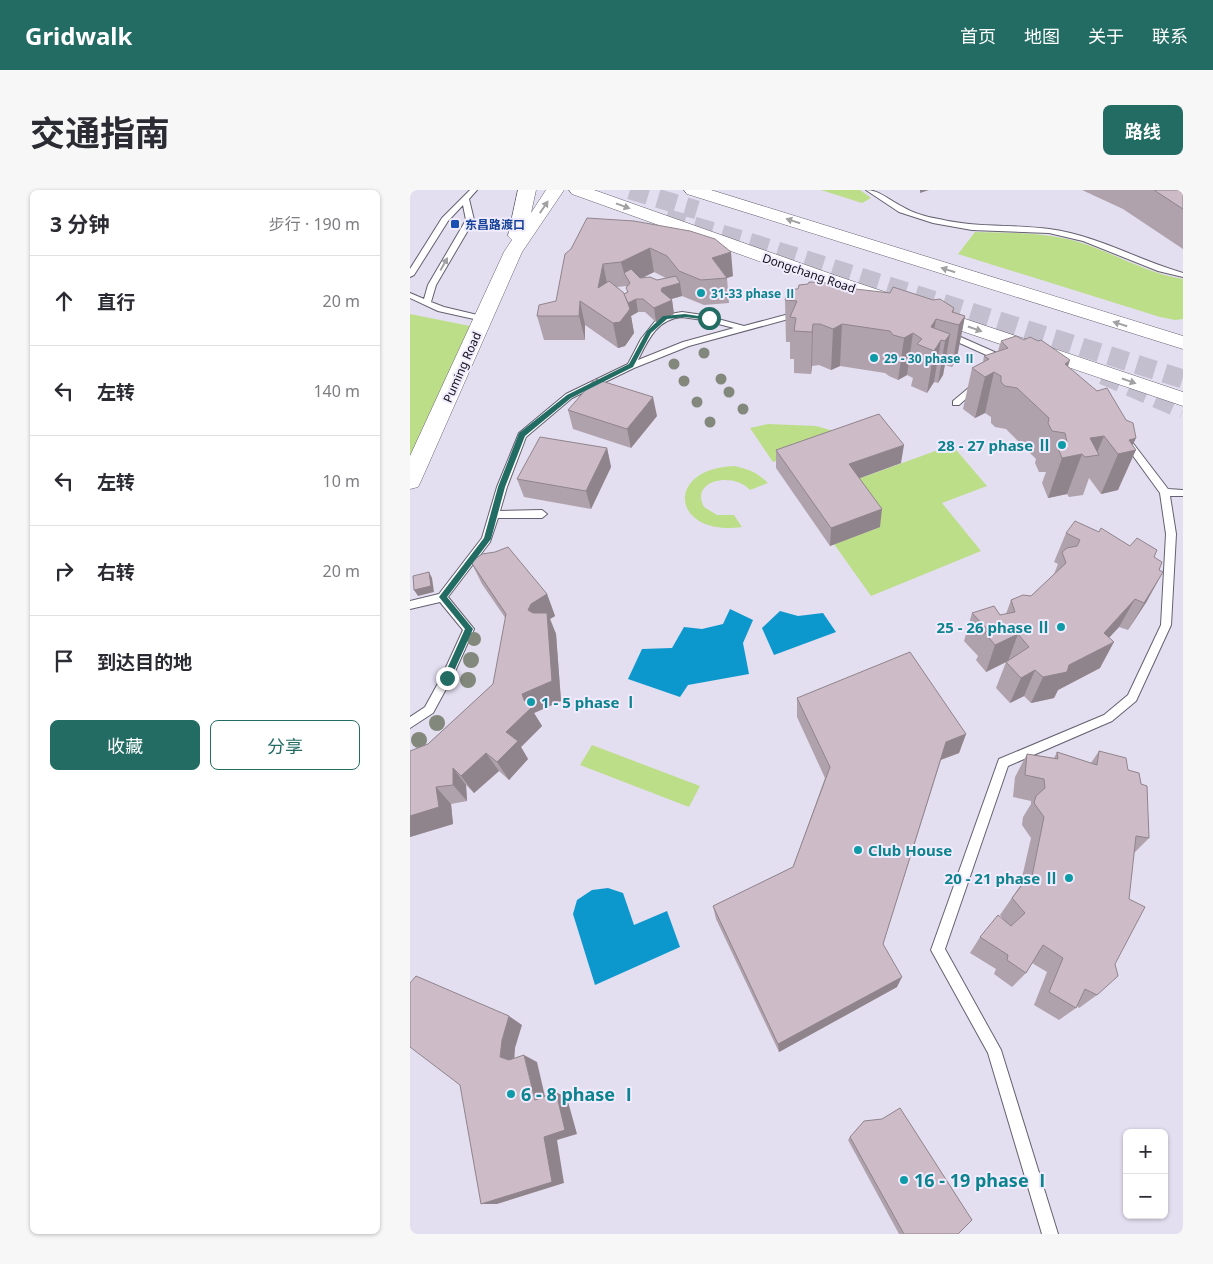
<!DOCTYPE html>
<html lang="zh">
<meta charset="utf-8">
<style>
body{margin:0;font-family:"Noto Sans","Noto Sans SC",sans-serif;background:#f7f7f7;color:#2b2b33}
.controls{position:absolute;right:15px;bottom:15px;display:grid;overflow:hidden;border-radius:8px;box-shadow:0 1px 4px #0004}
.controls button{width:45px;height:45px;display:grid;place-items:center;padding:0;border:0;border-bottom:1px solid #e1e1e2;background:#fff;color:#2b2b33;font:25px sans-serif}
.stop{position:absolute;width:15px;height:15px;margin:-11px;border:4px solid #236c64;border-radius:50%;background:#fff}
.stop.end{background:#236c64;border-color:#fff;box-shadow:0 1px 5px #0008}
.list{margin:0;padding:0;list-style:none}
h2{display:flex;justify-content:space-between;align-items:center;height:65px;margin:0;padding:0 20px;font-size:21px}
h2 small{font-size:16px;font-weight:400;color:#7c7c81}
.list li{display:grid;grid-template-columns:32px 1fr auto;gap:15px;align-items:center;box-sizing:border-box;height:90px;padding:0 20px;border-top:1px solid #e1e1e2}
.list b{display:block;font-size:19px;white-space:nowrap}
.list em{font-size:16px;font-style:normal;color:#7c7c81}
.actions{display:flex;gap:10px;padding:15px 20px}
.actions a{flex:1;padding:11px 0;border:1px solid #236c64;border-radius:8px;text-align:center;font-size:18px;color:#236c64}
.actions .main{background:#236c64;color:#fff}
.icon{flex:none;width:28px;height:28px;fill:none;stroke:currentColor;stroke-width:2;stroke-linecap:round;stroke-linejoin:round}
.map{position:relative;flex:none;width:773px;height:1044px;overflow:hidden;border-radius:8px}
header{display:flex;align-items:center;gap:30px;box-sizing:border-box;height:70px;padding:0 25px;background:#236c64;color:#fff}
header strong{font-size:24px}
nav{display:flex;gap:28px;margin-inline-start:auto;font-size:18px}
.intro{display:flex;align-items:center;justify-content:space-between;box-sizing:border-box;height:120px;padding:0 30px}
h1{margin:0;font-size:35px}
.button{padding:12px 22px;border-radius:8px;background:#236c64;color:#fff;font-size:18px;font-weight:700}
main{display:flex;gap:30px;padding:0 30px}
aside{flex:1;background:#fff;border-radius:8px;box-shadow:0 1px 4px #0004}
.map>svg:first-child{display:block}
.green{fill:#bdde89}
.water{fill:#0d98cd}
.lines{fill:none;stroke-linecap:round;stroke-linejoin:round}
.secondary-tunnel{stroke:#c4bfcf;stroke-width:19;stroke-dasharray:19 10;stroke-linecap:butt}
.service-casing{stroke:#656170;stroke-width:2}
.secondary-casing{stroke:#656170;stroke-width:1}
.service{fill:#fff;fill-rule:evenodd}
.secondary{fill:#fff;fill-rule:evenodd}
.tree{fill:#82887b}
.wall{fill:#b0a2ac;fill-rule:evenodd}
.shaded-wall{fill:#90848c}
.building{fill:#cdbcc8;stroke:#90848c}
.oneway{fill:#a1a0a2}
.route{fill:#236c64}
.transit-dot{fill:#1a4fb4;stroke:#f0ebfd;stroke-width:2}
.culture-dot{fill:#0f9aa8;stroke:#f0ebfd;stroke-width:2}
.labels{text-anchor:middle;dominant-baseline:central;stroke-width:4;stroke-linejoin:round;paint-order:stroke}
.far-transit-label{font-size:12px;font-weight:bold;fill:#164399;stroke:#f0ebfd;text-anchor:start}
.far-street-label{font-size:12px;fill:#131117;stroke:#f0ebfd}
.far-culture-label{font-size:12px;font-weight:bold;fill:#0d838f;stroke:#f0ebfd;text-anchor:start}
.culture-label{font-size:15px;font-weight:bold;fill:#0d838f;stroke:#f0ebfd;text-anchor:end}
.near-culture-label{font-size:18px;font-weight:bold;fill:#0d838f;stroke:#f0ebfd;text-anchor:start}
</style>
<header>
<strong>Gridwalk</strong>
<nav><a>首页</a><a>地图</a><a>关于</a><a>联系</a></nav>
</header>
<div class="intro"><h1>交通指南</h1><a class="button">路线</a></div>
<main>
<aside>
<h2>3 分钟<small>步行 · 190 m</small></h2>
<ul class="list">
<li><svg class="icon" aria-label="ahead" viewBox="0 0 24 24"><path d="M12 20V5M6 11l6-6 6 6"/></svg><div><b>直行</b></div><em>20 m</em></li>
<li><svg class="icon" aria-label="left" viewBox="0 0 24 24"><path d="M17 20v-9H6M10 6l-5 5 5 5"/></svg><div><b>左转</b></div><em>140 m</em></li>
<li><svg class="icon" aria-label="left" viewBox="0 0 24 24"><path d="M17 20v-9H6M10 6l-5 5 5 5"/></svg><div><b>左转</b></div><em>10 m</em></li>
<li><svg class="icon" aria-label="right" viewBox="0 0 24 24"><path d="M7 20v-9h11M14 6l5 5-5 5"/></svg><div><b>右转</b></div><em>20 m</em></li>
<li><svg class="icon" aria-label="arrive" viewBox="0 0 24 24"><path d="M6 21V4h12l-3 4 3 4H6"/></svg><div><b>到达目的地</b></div></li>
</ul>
<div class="actions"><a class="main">收藏</a><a>分享</a></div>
</aside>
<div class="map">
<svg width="773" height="1044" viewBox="0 0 773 1044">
<rect width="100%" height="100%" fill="#e3def0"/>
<g class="green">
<path d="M411,0H450L461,8L452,13Z"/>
<path d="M565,42C602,43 640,42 675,54C707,65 740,84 773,89V129L765,130L750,127L548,64Z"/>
<path d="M0,124L60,136L2,265H0Z"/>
<path d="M358,234L406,236L445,247L363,272L340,238Z"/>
<path d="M542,255L577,296L532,313L571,361L461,406L424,354L470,337L437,293Z"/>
<path d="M324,276C339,279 348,283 358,293L340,300C324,281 279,290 294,317L307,325H324L332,337C262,347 253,279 324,276Z"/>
<path d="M182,555L290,596L279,617L170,575Z"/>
</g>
<g class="water">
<path d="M320,419L343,430L333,453L339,484L278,495L270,507L218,489L232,459L262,458L274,437L292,439L313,434Z"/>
<path d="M370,421L388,426L413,423L426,442L364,465L352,438Z"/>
<path d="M198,698L213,703L224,735L257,721L270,757L185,795L163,724L167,710L182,700Z"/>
</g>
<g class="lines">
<g class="secondary-tunnel">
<path d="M220,0L287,20"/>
<path d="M256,28L342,53L773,189"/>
<path d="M693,185L773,220"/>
</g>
<g class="service-casing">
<g id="service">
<path d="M60,0H67L59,9L64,30L26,95L21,112L34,117L76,127V131H73L28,121L0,108V103L14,109L18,95L56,30L53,15L38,31L4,85L0,87V79L32,28Z"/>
<path d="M456,0C470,0 480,11 493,17C503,23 517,27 529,29C567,38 601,34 639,39C686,45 728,70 773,83V87L748,81L673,51L639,43L562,40L523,33L489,22Z"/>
<path d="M390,121L394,123L393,125L279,156L224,178L162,208L116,247L97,297L90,321L132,320L137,324L132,328H88L80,352L38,407L64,439L42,488L23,523L0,538V527L15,517L32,486L53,440L30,412L0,419V411L29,404L72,348L87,297L109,243L156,204L218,174L231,149L246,130L260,124L272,122L293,125L334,136ZM272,127L293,130L324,138L273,152L228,170C238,150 247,129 272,127Z"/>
<path d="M537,141L598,168L599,170L595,173L592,172L534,146V142Z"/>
<path d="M567,191L571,194L570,196L549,215H543V211Z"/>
<path d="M716,247L719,248L758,299L773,300V306H760L766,344L761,435L726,511L702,531L598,576L535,759L591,860L648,1044H632L578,863L521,760L589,569L694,525L718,505L751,435L756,344L750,303L713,252L711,250Z"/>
</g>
</g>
<g class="secondary-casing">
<g id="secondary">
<path d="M108,0H126L121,23L136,0H154L112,62L11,291L8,297L0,299V266L94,62L102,50L98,46Z"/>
<path d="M159,0H184L424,85L773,202V216L410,93L162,4Z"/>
<path d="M274,0H301L773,146V159L277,4Z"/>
</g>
</g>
<use href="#service" class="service"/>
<use href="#secondary" class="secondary"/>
</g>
<g class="tree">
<circle cx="294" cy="163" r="5.5"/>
<circle cx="264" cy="174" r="5.5"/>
<circle cx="311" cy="189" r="5.5"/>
<circle cx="274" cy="191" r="5.5"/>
<circle cx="319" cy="202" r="5.5"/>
<circle cx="287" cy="212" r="5.5"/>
<circle cx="333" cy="219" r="5.5"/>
<circle cx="300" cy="232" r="5.5"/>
<circle cx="64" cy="449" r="7"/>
<circle cx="61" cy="470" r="8"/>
<circle cx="58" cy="490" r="8"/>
<circle cx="27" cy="533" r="8"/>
<circle cx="9" cy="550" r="8"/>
</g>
<g class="wall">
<path d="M672,0H773V59L713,19Z"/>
<path d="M177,28L323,86L317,88L319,113L294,115L272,106L261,109L262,110L264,124L246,132L235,122H228L221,126L224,143L215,156L208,158L175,135V150H134L127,126L146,111L161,59ZM244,82L256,88L247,90L232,88ZM216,96L217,98V102L214,104L207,97Z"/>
<path d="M437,98L544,118V122L555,126L547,167L542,177L535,175L533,185L528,193L524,192L517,203L501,196L503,188L497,185L488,190L479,186L475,183L430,176L421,180L409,175L402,176L401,184L384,183V169H380V152H376L375,110Z"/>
<path d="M591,151L658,177L723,256L708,300L691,304L679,288L673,305L659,307L657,304L638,308L632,293L636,282H629L625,273L626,269L596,239L585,237L581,233V227L575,223L565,228L553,219L562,178L573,172L574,166L588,161Z"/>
<path d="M158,220L247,226L221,258L163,239Z"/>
<path d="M197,258L201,277L181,319L114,307L107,289Z"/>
<path d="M366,260L491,273L449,288L470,337L420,356L366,278Z"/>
<path d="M656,343L720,356L744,367L737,411L718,440L709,437L699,447L690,478L648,500L644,508L621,513L614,506L600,513L586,498L596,472L576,482L566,470L568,466L554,451L562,423L590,425L596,424L601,410L621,406L644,384L648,374L644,372Z"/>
<path d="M61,372L137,404L145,426L140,429L146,444L151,511L124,523L132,536L111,557L118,569L99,590L89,581L64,603L56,595L57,611L41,614L43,634L0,647L18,554L83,494L96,429L72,394Z"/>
<path d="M387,508L556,544L549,563L531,570L473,754L487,797L369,862L306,729L303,716L383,677L415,588L387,527Z"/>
<path d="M689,561L718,580L739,648L724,663L687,805L669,818L667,816L666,818L649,830L624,815L637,782L622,773L616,783L602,797L584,784L586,779L560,763L570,747L593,729L590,725L610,696L621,648L612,635L613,627L621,614V611L603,607L605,587L617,564L644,568L647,562L681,573Z"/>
<path d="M440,947L548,1044H489L438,950Z"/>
</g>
<g class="shaded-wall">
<path d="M510,0H519L510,3Z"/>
<path d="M240,58L244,82L220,94L214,83L211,72Z"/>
<path d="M321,62L323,86L317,88L302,68Z"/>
<path d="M193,74L198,98H188Z"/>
<path d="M270,93L272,106L254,111L251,101L252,98Z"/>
<path d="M226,109L228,122L221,126L224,143L215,156L208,158L203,133L216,114Z"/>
<path d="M262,110L264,124L246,132L244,118Z"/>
<path d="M170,111L175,135V150L169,126Z"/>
<path d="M555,126L547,167L542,177L549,135Z"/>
<path d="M526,129L521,160V137Z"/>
<path d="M403,134L402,176L401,184L402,142Z"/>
<path d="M432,134L430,176L421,180L423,139Z"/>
<path d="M503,143L497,185L488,190L494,148Z"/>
<path d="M540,144L533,185L528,193L535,151Z"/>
<path d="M531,150L524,192L517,203L524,161Z"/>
<path d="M660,170L647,212L655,174Z"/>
<path d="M584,182L575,223L565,228L575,187Z"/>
<path d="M243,207L247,226L221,258L217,239Z"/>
<path d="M694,246L686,265L680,248Z"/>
<path d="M726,248L720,261L726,260L708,300L691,304L708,264L719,250Z"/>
<path d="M494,255L491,273L437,293L439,274Z"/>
<path d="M197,258L201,277L181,319L176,301Z"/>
<path d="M672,264L657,304L638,308L652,268Z"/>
<path d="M472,319L470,337L420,356L421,338Z"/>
<path d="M19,382L22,388L24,402L8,406L4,400Z"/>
<path d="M753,382L737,411L718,440L734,413Z"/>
<path d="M137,404L145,426L140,429L146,444L151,511L124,523L132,536L111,557L118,569L99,590L87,572L96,542L114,510L112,504L130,435L118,420L121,414Z"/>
<path d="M725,409L709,437L688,460L704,452L690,478L648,500L644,508L621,513L633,487L659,475L694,443Z"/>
<path d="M608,444L598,471L576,482L585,455Z"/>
<path d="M625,480L614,506L600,513L611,488Z"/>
<path d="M556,544L549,563L530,570L536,552Z"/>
<path d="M76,563L89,581L64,603L51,586Z"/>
<path d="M43,578L56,595L57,611L43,595Z"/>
<path d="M26,597L41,614L43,634L0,647V626Z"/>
<path d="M492,787L487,797L369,862L368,854Z"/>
<path d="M99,826L112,835L105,858L104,874L90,867L92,850Z"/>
<path d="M114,865L127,872L137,915L125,910Z"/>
<path d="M146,902L157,908L167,944L147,950L154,993L87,1014H71L134,947Z"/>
</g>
<g class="building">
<path d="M744,0H773V19Z"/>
<path d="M177,28L224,31L280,41L305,49L321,62L302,68L317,88L291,90L269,81L257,66L240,58L211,72L193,74L188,98L199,91L214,103L220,119L210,132L203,133L170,111L169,126H127L129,115L146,111L155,64L161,59Z"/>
<path d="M221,79L230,88L240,87L247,90L266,86L270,93L252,98L251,101L262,110L244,118L233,109H226L218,113L214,104L218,102L216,98L220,93L214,83Z"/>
<path d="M399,92L436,94L437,98L480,103L483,97L523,110L530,109L544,118L542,122L555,126L549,135L526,129L521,137L540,144L535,151L531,150L524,161L507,154L512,149L503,143L494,148L483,145L480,141L432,134L423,139L410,134H403L402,142L384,141L386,128L380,127L387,111L375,110L379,99H388L389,95L398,94Z"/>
<path d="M606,146L614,150L620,147L628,151L631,150L660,170L655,174L687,201L697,198L716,230L723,233L726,248L719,250L726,260L708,264L694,246L680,248L689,265L675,267L672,264L652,268L646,253L657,252L655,243L642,241L638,233L639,228L607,198L595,196L591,192V186L584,182L575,187L562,178L579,169L574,166L598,158L591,151Z"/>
<path d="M185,189L243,207L217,239L158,220Z"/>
<path d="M469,224L494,255L439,274L472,319L421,338L366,260Z"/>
<path d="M130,247L197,258L176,301L107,289Z"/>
<path d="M665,331L689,342L691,338L720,356L727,348L747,360L744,367L752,372L749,380L753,382L734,413L725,409L694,443L704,452L659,475L657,482L633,487L625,480L611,488L596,472L619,457L608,444L585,455L575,443L578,440L562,423L584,416L590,425L605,422L601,410L613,405L621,406L656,373L652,362L657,358L667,356L670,350L656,343Z"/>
<path d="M98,357L137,404L121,414L118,420L123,423H137L142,491L112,504L114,510L122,517L96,542L108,551L87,572L76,563L51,586L43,578V595L26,597L29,617L0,626V561L18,554L83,494L96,424L61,372L72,364L85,362Z"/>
<path d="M19,382L21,396L4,400L3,386Z"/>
<path d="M500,462L556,544L536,552L473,754L492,787L368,854L303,716L383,677L420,577L387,508Z"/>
<path d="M689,561L716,568L718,580L729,583L731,594L737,596L739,648L726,646L719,709L735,717L705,774L708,786L687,805L675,799L666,818L639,802L653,768L633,755L616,783L597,770L598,765L570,747L588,725L601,736L615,723L602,708L612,695L621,691L634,627L624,613L626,606L635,598L634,589L615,585L617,564L648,569L647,562L687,575Z"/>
<path d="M6,786L99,826L92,850L90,867L99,870L114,865L125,910L146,902L155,940L134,947L142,992L71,1014L50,895L0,857V793Z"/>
<path d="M490,918L562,1030L548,1044H494L440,947L454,931L472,929Z"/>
</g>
<defs><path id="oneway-solid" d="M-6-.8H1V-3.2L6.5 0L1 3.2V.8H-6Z" transform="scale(1.25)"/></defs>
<g class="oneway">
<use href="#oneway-solid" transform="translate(213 16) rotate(20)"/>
<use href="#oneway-solid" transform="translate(134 17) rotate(-56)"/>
<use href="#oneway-solid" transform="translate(383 31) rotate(-163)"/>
<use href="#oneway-solid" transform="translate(34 74) rotate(-61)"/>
<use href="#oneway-solid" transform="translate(538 80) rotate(-163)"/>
<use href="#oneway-solid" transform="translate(710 134) rotate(-163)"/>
<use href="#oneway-solid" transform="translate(565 139) rotate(19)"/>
<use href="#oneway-solid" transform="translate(719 191) rotate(19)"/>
</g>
<path class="route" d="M275,124L302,128L299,130L275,127L257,129L241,143L223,177L161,208L115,246L95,297L81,349L37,407L63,439L40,490H34L33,488L55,439L29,407L74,348L88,297L109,243L157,205L219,174L237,141L253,126Z"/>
<rect class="transit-dot" x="40" y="29" width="10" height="10" rx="2.5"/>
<g class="culture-dot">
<circle cx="291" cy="103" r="5"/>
<circle cx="464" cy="168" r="5"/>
<circle cx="652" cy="255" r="5"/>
<circle cx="651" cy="437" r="5"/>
<circle cx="121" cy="512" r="5"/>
<circle cx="448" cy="660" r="5"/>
<circle cx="659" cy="688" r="5"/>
<circle cx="101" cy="904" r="5"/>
<circle cx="494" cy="990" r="5"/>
</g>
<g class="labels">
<g class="far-transit-label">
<text x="55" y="34">东昌路渡口</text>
</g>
<g class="far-street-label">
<text transform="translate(399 83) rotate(19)">Dongchang Road</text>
<text transform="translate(52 177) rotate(-66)">Puming Road</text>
</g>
<g class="far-culture-label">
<text x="301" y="103">31-33 phase Ⅱ</text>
<text x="474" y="168">29 - 30 phase Ⅱ</text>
</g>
<g class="culture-label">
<text x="642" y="255">28 - 27 phase Ⅱ</text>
<text x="641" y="437">25 - 26 phase Ⅱ</text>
<text x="131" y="512" text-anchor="start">1 - 5 phase Ⅰ</text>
<text x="458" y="660" text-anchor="start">Club House</text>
<text x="649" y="688">20 - 21 phase Ⅱ</text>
</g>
<g class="near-culture-label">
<text x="111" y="904">6 - 8 phase Ⅰ</text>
<text x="504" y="990">16 - 19 phase Ⅰ</text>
</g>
</g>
</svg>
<div class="controls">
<button>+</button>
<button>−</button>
</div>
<div class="stop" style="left:299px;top:128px"></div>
<div class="stop end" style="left:37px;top:488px"></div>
</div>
</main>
